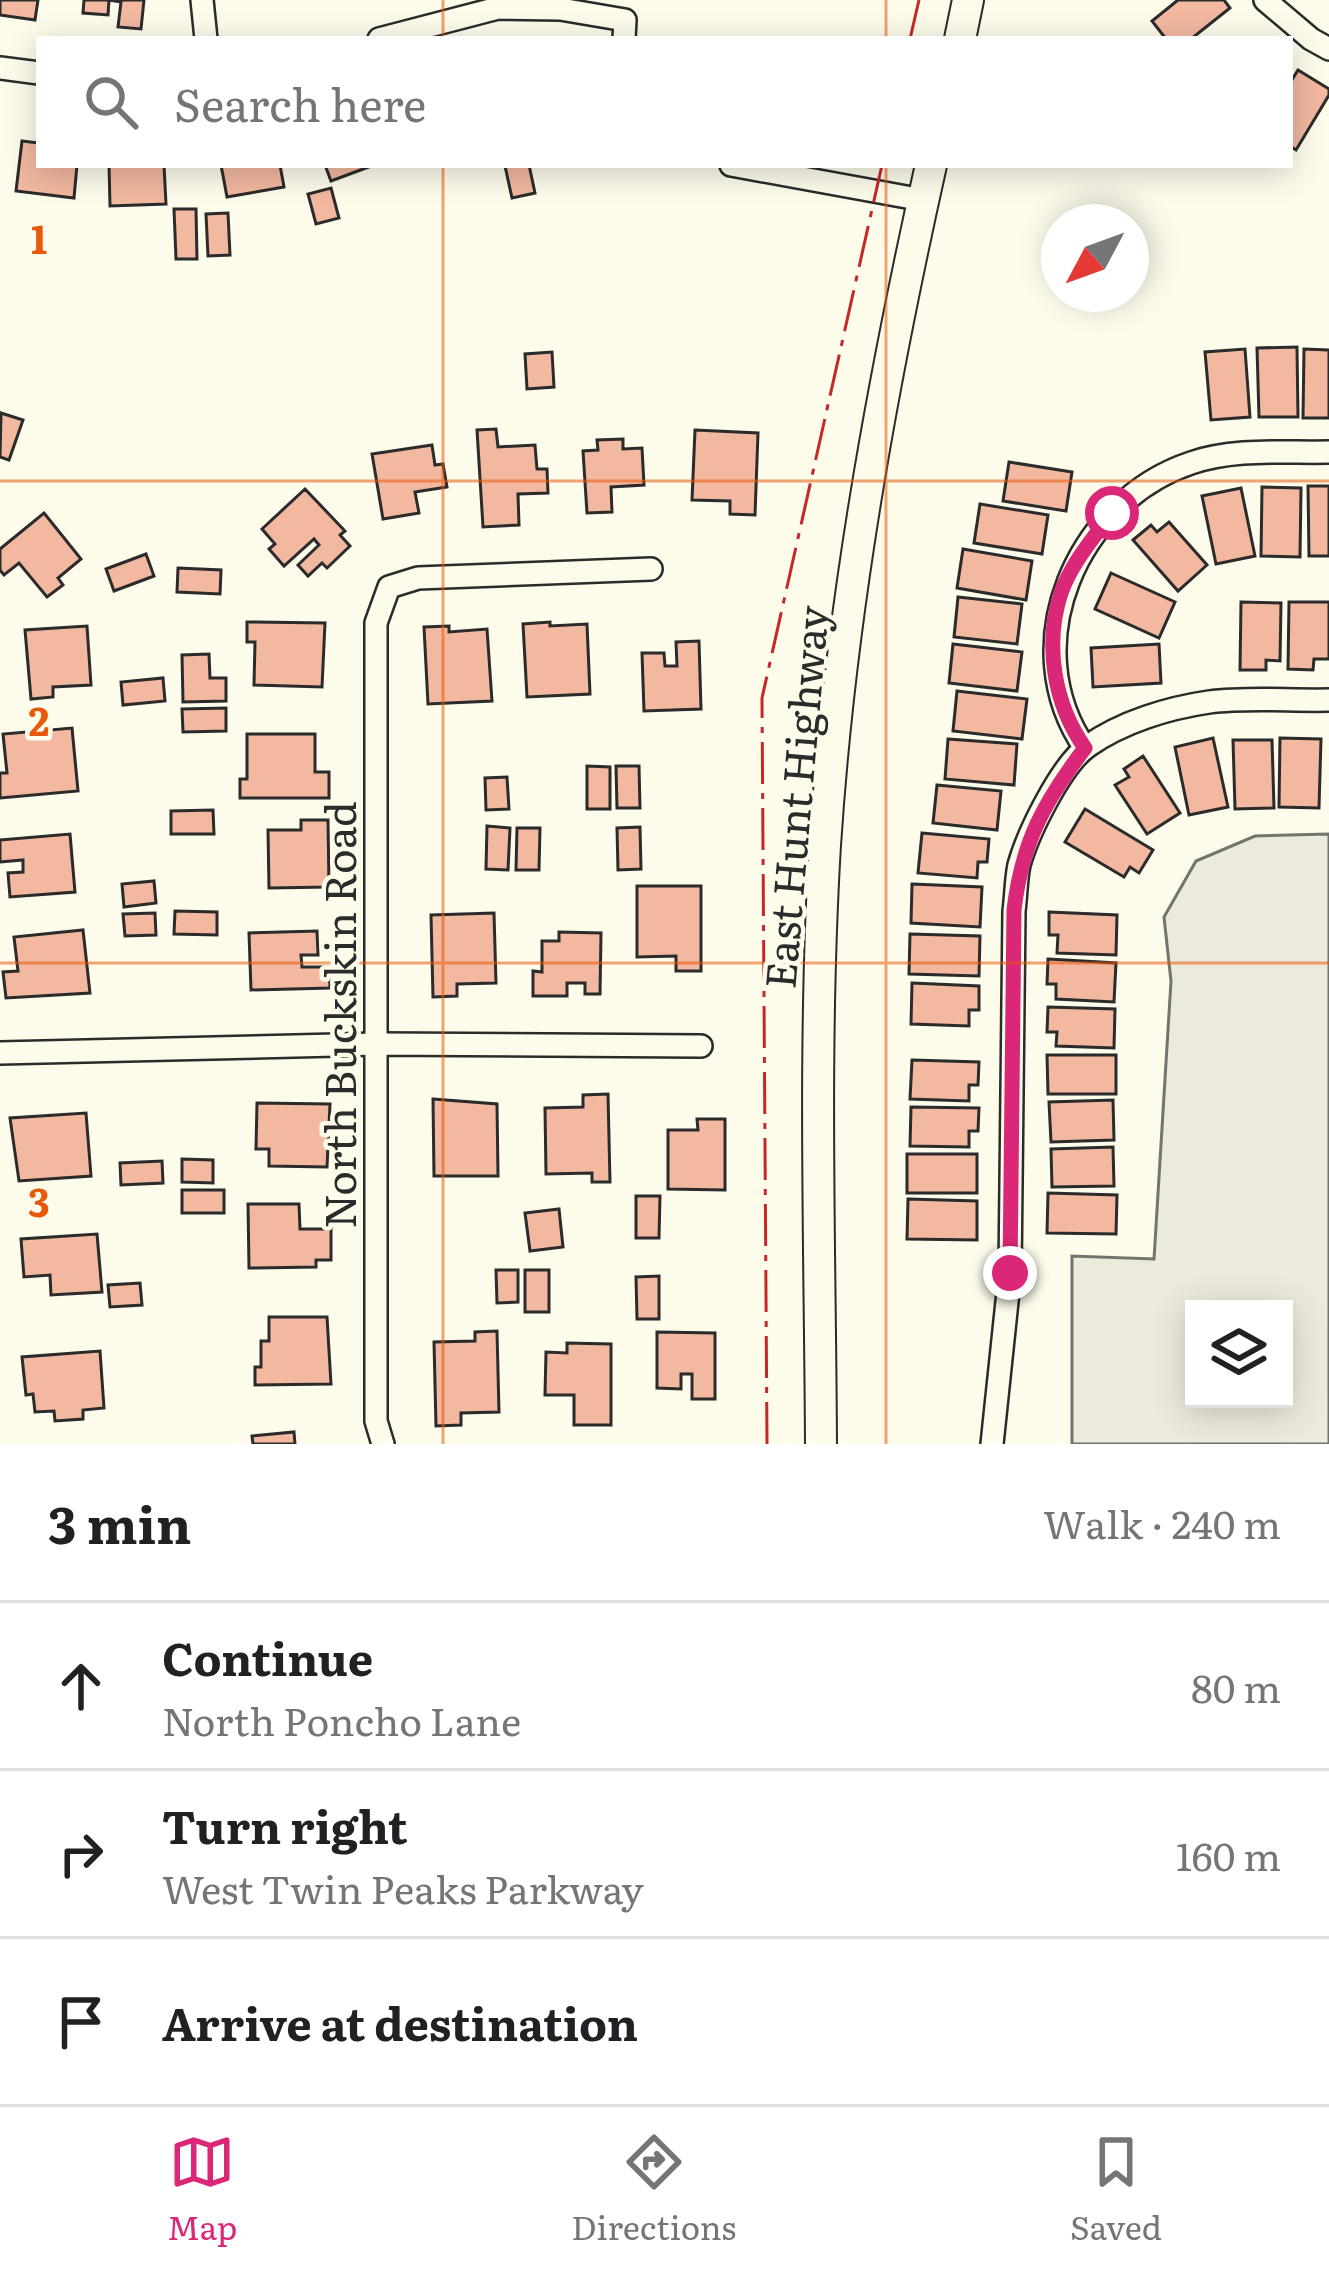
<!DOCTYPE html>
<meta charset="utf-8">
<style>
body{margin:0;font-family:Literata,serif;background:#f2f2f2;color:#202124}
.controls{position:absolute;right:36px;bottom:36px;display:grid;overflow:hidden;border-radius:0px;box-shadow:0 6px 30px #0003}
.controls button{width:108px;height:108px;display:grid;place-items:center;padding:0;border:0;border-bottom:3px solid #e0e0e0;background:#fff;color:#202124;font:60px sans-serif}
.compass{position:absolute;left:1041px;top:204px;width:108px;height:108px;border-radius:50%;background:#fff;box-shadow:0 6px 30px #0003;rotate:229deg}
.stop{position:absolute;width:36px;height:36px;margin:-27px;border:9px solid #db2777;border-radius:50%;background:#fff}
.stop.end{background:#db2777;border-color:#fff;box-shadow:0 3px 12px #0008}
.list{margin:0;padding:0;list-style:none}
h2{display:flex;justify-content:space-between;align-items:center;height:156px;margin:0;padding:0 48px;font-size:51px}
h2 small{font-size:39px;font-weight:400;color:#757577}
.list li{display:grid;grid-template-columns:78px 1fr auto;gap:36px;align-items:center;box-sizing:border-box;height:168px;padding:0 48px;border-top:3px solid #e0e0e0}
.list b{display:block;font-size:45px;white-space:nowrap}
.list p{margin:0;font-size:39px;white-space:nowrap;color:#757577}
.list em{font-size:39px;font-style:normal;color:#757577}
.icon{flex:none;width:66px;height:66px;fill:none;stroke:currentColor;stroke-width:2;stroke-linecap:round;stroke-linejoin:round}
.map{position:relative;flex:none;width:1329px;height:1444px;overflow:hidden}
.search{position:absolute;background:#fff;box-shadow:0 6px 30px #0003;left:36px;right:36px;top:36px;height:132px;display:flex;align-items:center;gap:30px;box-sizing:border-box;padding:0 42px;border-radius:0px;color:#757577;font-size:45px}
.sheet{height:660px;background:#fff}
nav{display:flex;justify-content:space-around;align-items:center;box-sizing:border-box;height:168px;border-top:3px solid #e0e0e0;background:#fff;font-size:33px;color:#757577}
nav a{display:grid;justify-items:center;gap:6px}
nav .on{color:#db2777}
.map>svg:first-child{display:block}
.green{fill:#ecebdb;stroke:#74746e;stroke-width:3;fill-rule:evenodd}
.building{fill:#f2b8a0;stroke:#2b2b2b;stroke-width:3}
.lines{fill:none;stroke-linecap:round;stroke-linejoin:round}
.street-casing{stroke:#2b2b2b;stroke-width:26}
.primary-casing{stroke:#2b2b2b;stroke-width:34}
.street{stroke:#fdfbea;stroke-width:21}
.primary{stroke:#fdfbea;stroke-width:30}
.power{stroke:#c62828;stroke-width:3;stroke-dasharray:42 9 6 9;stroke-linecap:butt}
.route{stroke:#db2777;stroke-width:15}
.grid{fill:none;stroke:#e8590c;stroke-width:3;stroke-opacity:0.55}
.labels{text-anchor:middle;dominant-baseline:central;stroke-width:9;stroke-linejoin:round;paint-order:stroke}
.street-label{font-size:42px;fill:#2b2b2b;stroke:#fdfbea}
.grid-label{font-size:39px;text-anchor:middle;font-weight:bold;fill:#e8590c;stroke:#fdfbea;stroke-width:9;stroke-linejoin:round;paint-order:stroke}
</style>
<div class="map">
<svg width="1329" height="1444" viewBox="0 0 1329 1444">
<rect width="100%" height="100%" fill="#fdfbea"/>
<path class="green" d="M1329,834V1444H1072V1256L1154,1259L1171,981L1164,917L1196,861L1255,836ZM1194,1309H1284V1399H1194Z"/>
<g class="building">
<path d="M0,0H38L35,20L0,15Z"/>
<path d="M84,0H144L141,29L118,27L121,2L109,0L108,15L83,13Z"/>
<path d="M1178,0H1224L1230,8L1191,39H1166L1152,21Z"/>
<path d="M1298,70L1329,89V95L1296,150L1290,146V83Z"/>
<path d="M22,141L39,143V165H77L74,198L16,191Z"/>
<path d="M109,165H164L166,204L110,206Z"/>
<path d="M221,165H280L284,187L227,197Z"/>
<path d="M325,165H374L331,181Z"/>
<path d="M529,165L535,193L512,198L505,166Z"/>
<path d="M331,188L339,218L316,224L308,194Z"/>
<path d="M174,209H196L197,259H176Z"/>
<path d="M228,213L230,255L208,256L206,214Z"/>
<path d="M1297,347L1298,417H1259L1257,348Z"/>
<path d="M1245,349L1250,417L1211,420L1205,352Z"/>
<path d="M1304,349L1329,350V418H1303Z"/>
<path d="M552,352L554,387L527,389L525,354Z"/>
<path d="M1,413L23,420L9,460L0,457Z"/>
<path d="M496,429L498,447L535,445L537,469H547L548,493L518,494L519,525L483,527L477,430Z"/>
<path d="M695,430L758,433L755,515L730,514V501L692,500Z"/>
<path d="M623,439V449L642,448L644,485L611,487L612,512L587,513L583,451L598,450L597,440Z"/>
<path d="M432,445L435,465L443,464L447,487L415,492L419,513L383,519L372,454Z"/>
<path d="M1009,462L1072,472L1066,511L1003,501Z"/>
<path d="M1308,486H1329V556H1309Z"/>
<path d="M1262,487L1301,488L1300,557L1261,556Z"/>
<path d="M1241,488L1255,556L1216,564L1202,496Z"/>
<path d="M305,489L345,531L340,535L350,546L327,568L322,563L308,576L298,565L319,545L314,539L284,566L269,549L275,544L262,529Z"/>
<path d="M980,504L1048,515L1042,554L974,543Z"/>
<path d="M44,513L81,559L58,578L63,585L47,597L19,563L4,575L0,570V549Z"/>
<path d="M1169,522L1207,565L1178,591L1133,540L1151,525L1157,532Z"/>
<path d="M963,549L1032,561L1026,600L957,588Z"/>
<path d="M146,554L154,576L114,591L106,569Z"/>
<path d="M178,568L221,570L220,594L177,592Z"/>
<path d="M1111,573L1175,602L1159,638L1095,609Z"/>
<path d="M958,597L1022,604L1017,644L954,637Z"/>
<path d="M1241,602L1281,603L1280,661L1266,660V670H1240Z"/>
<path d="M1289,602H1329V659H1314L1313,670L1288,669Z"/>
<path d="M247,622L325,623L322,687L254,685L255,642H247Z"/>
<path d="M550,622V626L587,624L590,694L527,697L523,624Z"/>
<path d="M87,626L91,685L53,687V697L31,699L25,630Z"/>
<path d="M449,626V632L487,629L492,701L428,704L424,627Z"/>
<path d="M699,641L701,709L644,711L642,653H664L665,666H677L676,642Z"/>
<path d="M953,644L1022,652L1017,691L949,683Z"/>
<path d="M1159,644L1161,683L1093,687L1091,648Z"/>
<path d="M209,654L210,678H226V701L183,702L182,655Z"/>
<path d="M163,678L165,701L123,705L121,682Z"/>
<path d="M957,691L1027,699L1022,739L953,731Z"/>
<path d="M226,708V731L183,732L182,709Z"/>
<path d="M72,728L78,791L0,798V773H7L3,734Z"/>
<path d="M247,734H315V772H329V798H240V779H247Z"/>
<path d="M1213,738L1228,807L1189,815L1175,747Z"/>
<path d="M1280,738L1321,739L1319,808L1279,807Z"/>
<path d="M948,739L1017,744L1014,785L945,779Z"/>
<path d="M1233,740H1272L1274,808L1235,809Z"/>
<path d="M1143,756L1180,813L1147,834L1115,785L1129,777L1124,769Z"/>
<path d="M587,766L610,767V809H587Z"/>
<path d="M616,766H639L640,808H617Z"/>
<path d="M507,777L509,809L486,810L485,778Z"/>
<path d="M937,785L1001,791L997,830L933,823Z"/>
<path d="M1085,809L1153,850L1139,873L1130,867L1124,877L1065,842Z"/>
<path d="M213,810L214,834H171V811Z"/>
<path d="M301,820H328L329,887L269,888L268,830H301Z"/>
<path d="M487,826L510,828L508,870L486,869Z"/>
<path d="M640,827L641,869L618,870L617,828Z"/>
<path d="M517,828H540L539,870H516Z"/>
<path d="M922,833L989,839L987,862H978L977,878L918,873Z"/>
<path d="M70,834L75,892L10,897L8,873L23,872V860L0,862V840Z"/>
<path d="M154,881L156,903L124,907L122,884Z"/>
<path d="M912,884L982,887L980,927L911,923Z"/>
<path d="M637,886H701V971H676V956L637,957Z"/>
<path d="M175,911L217,912V935L174,934Z"/>
<path d="M1049,912L1117,915L1116,955L1057,953L1058,935H1049Z"/>
<path d="M155,913L156,935L125,936L123,914Z"/>
<path d="M494,913L496,983L457,984V996L433,997L431,915Z"/>
<path d="M83,930L90,993L6,998L3,972L18,971L14,937Z"/>
<path d="M317,931L318,955H301L302,967H329L330,988L251,990L249,933Z"/>
<path d="M559,932L601,933L600,994H585V983H567V996H533V971L542,972V941H559Z"/>
<path d="M910,934L980,936L979,976L909,974Z"/>
<path d="M1048,959L1116,963L1114,1002L1056,999V984H1047Z"/>
<path d="M912,983L979,986V1010H969V1026L911,1024Z"/>
<path d="M1048,1007L1115,1009L1114,1048L1056,1046L1057,1032H1047Z"/>
<path d="M1047,1055H1116V1094H1048Z"/>
<path d="M912,1060L979,1062L978,1085H969V1101L910,1099Z"/>
<path d="M608,1094L610,1182H592V1173L546,1174L545,1108L583,1107V1095Z"/>
<path d="M433,1099L497,1104L498,1176H434Z"/>
<path d="M1113,1100L1114,1140L1051,1142L1049,1102Z"/>
<path d="M257,1103L330,1104L327,1167L269,1166V1149H256Z"/>
<path d="M911,1107L979,1108L978,1131H969V1147L910,1146Z"/>
<path d="M86,1113L91,1176L19,1181L10,1118Z"/>
<path d="M697,1119H725V1190L668,1189V1130H698Z"/>
<path d="M1113,1147L1114,1186L1052,1187L1051,1149Z"/>
<rect x="907" y="1154" width="70" height="39"/>
<path d="M182,1159L213,1160V1183L182,1182Z"/>
<path d="M162,1161L163,1183L121,1185L120,1163Z"/>
<rect x="182" y="1190" width="42" height="23"/>
<path d="M1048,1193L1117,1195L1116,1234L1047,1233Z"/>
<path d="M636,1196H660L659,1238H636Z"/>
<path d="M908,1199L977,1201V1240L907,1239Z"/>
<path d="M248,1204H299L300,1229H331V1260H316V1267L249,1268Z"/>
<path d="M559,1209L563,1247L530,1251L525,1213Z"/>
<path d="M97,1234L102,1292L51,1295L50,1275L24,1277L21,1239Z"/>
<path d="M496,1270H518V1302L497,1303Z"/>
<rect x="525" y="1270" width="24" height="42"/>
<path d="M659,1276V1319H637L636,1277Z"/>
<path d="M140,1283L142,1305L110,1307L108,1285Z"/>
<path d="M269,1317H327L331,1384L255,1385V1367H261V1341H269Z"/>
<path d="M497,1331L499,1412L461,1413V1425L436,1426L434,1342L475,1341V1332Z"/>
<path d="M657,1332L715,1333V1399H692V1374H681V1389L657,1388Z"/>
<path d="M567,1343L611,1344V1425H574V1395H545L546,1352L567,1353Z"/>
<path d="M100,1351L104,1408L83,1410V1419L55,1421L54,1411L35,1412L33,1394L26,1395L22,1357Z"/>
<path d="M294,1432L295,1444H253L252,1436Z"/>
</g>
<g class="lines">
<g class="street-casing">
<g id="street">
<path d="M202,0L206,39"/>
<path d="M1265,0L1311,39L1329,49"/>
<path d="M379,39L498,8L560,9L625,20L624,39"/>
<path d="M0,68L39,73"/>
<path d="M731,165L923,200"/>
<path d="M1085,748C1014,645 1077,501 1191,463C1235,448 1283,453 1329,452"/>
<path d="M0,1053L377,1044L701,1046"/>
<path d="M383,1444L376,1421V623L389,587L418,578L651,569"/>
<path d="M992,1444L1010,1273L1014,911C1016,896 1016,879 1019,865C1028,833 1061,765 1088,746C1122,722 1168,708 1209,702C1248,697 1290,701 1329,700"/>
</g>
</g>
<g class="primary-casing">
<g id="primary">
<path d="M960,39L968,0"/>
<path d="M821,1444C820,1245 813,1045 825,845C840,616 881,389 931,165"/>
</g>
</g>
<use href="#street" class="street"/>
<use href="#primary" class="primary"/>
<g class="power">
<path d="M910,39L919,0"/>
<path d="M767,1444L762,698L882,165"/>
</g>
</g>
<g class="lines">
<path class="route" d="M1010,1273L1014,910C1022,842 1044,802 1085,748C1054,704 1044,645 1061,593C1071,564 1094,537 1112,513"/>
</g>
<path class="grid" d="M443,0V39M886,0V39M443,165V1444M886,165V1444M0,481H1329M0,963H1329"/>
<g class="labels">
<g class="street-label">
<text transform="translate(794 797) rotate(-85)">East Hunt Highway</text>
<text transform="translate(338 1015) rotate(-90)">North Buckskin Road</text>
</g>
</g>
<g class="grid-label">
<text x="39" y="254">1</text>
<text x="39" y="736">2</text>
<text x="39" y="1217">3</text>
</g>
</svg>
<div class="controls">
<button><svg class="icon" aria-label="layers" viewBox="0 0 24 24"><path d="M12 4l9 5-9 5-9-5zM3 14l9 5 9-5"/></svg></button>
</div>
<svg class="compass" viewBox="-18 -18 36 36"><path d="M0-13l5 13h-10z" fill="#e53935"/><path d="M0 13l5-13h-10z" fill="#757577"/></svg>
<div class="stop" style="left:1112px;top:513px"></div>
<div class="stop end" style="left:1010px;top:1273px"></div>
<div class="search"><svg class="icon" aria-label="search" viewBox="0 0 24 24"><circle cx="10" cy="10" r="6"/><path d="M15 15l6 6"/></svg>Search here</div>
</div>
<section class="sheet">
<h2>3 min<small>Walk · 240 m</small></h2>
<ul class="list">
<li><svg class="icon" aria-label="ahead" viewBox="0 0 24 24"><path d="M12 20V5M6 11l6-6 6 6"/></svg><div><b>Continue</b><p>North Poncho Lane</p></div><em>80 m</em></li>
<li><svg class="icon" aria-label="right" viewBox="0 0 24 24"><path d="M7 20v-9h11M14 6l5 5-5 5"/></svg><div><b>Turn right</b><p>West Twin Peaks Parkway</p></div><em>160 m</em></li>
<li><svg class="icon" aria-label="arrive" viewBox="0 0 24 24"><path d="M6 21V4h12l-3 4 3 4H6"/></svg><div><b>Arrive at destination</b></div></li>
</ul>
</section>
<nav>
<a class="on"><svg class="icon" aria-label="map" viewBox="0 0 24 24"><path d="M3 6l6-2 6 2 6-2v14l-6 2-6-2-6 2zM9 4v14M15 6v14"/></svg>Map</a>
<a><svg class="icon" aria-label="directions" viewBox="0 0 24 24"><path d="M12 3l9 9-9 9-9-9zM9 14v-3h6M13 9l2 2-2 2"/></svg>Directions</a>
<a><svg class="icon" aria-label="saved" viewBox="0 0 24 24"><path d="M7 4h10v16l-5-4-5 4z"/></svg>Saved</a>
</nav>
